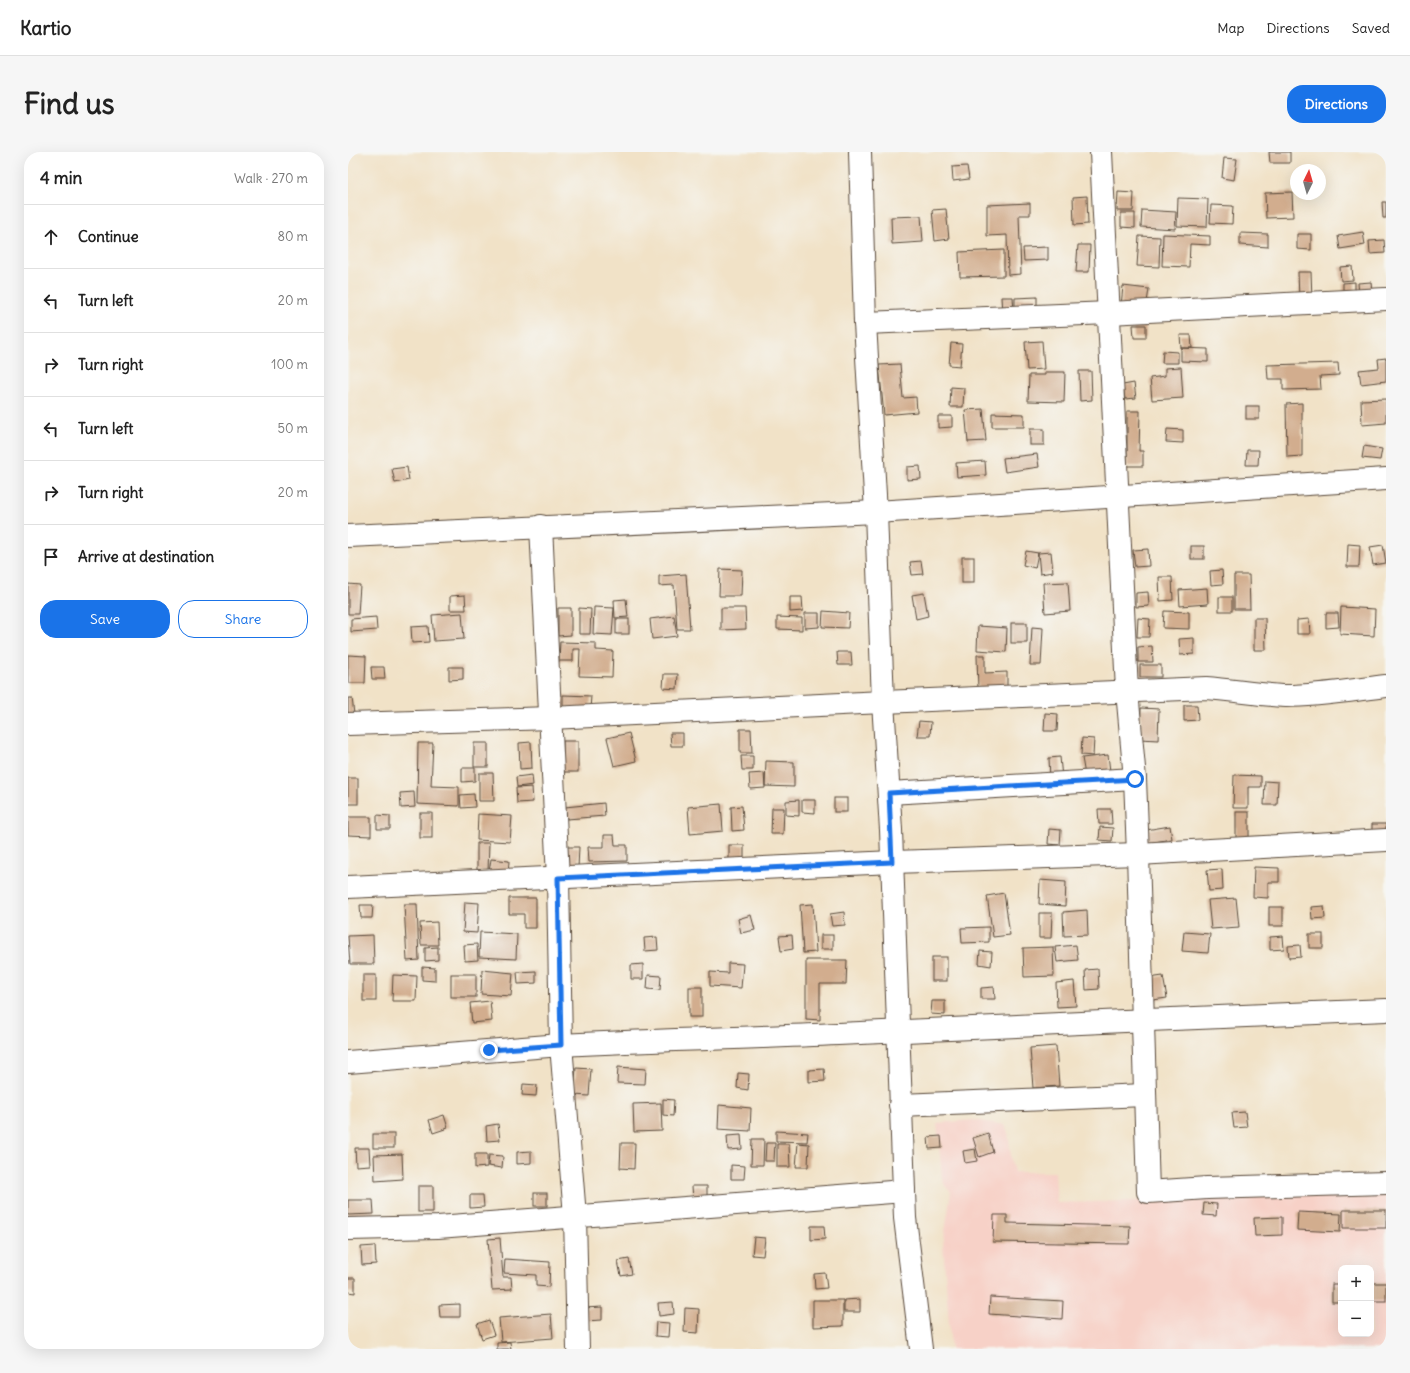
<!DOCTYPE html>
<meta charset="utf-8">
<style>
body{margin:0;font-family:Delius,sans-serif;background:#f6f6f6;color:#222}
.controls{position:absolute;right:12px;bottom:12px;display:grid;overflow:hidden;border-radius:8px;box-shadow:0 4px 16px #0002}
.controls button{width:36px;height:36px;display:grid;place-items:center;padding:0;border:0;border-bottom:1px solid #e0e0e0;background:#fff;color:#222;font:20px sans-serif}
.compass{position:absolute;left:942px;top:12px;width:36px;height:36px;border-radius:50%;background:#fff;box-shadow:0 4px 16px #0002;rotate:5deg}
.stop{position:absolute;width:12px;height:12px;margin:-9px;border:3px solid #1a73e8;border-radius:50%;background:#fff}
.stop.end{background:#1a73e8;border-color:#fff;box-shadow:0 1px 4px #0008}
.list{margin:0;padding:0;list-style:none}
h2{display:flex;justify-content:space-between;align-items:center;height:52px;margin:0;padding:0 16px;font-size:17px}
h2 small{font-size:13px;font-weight:400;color:#767676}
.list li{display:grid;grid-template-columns:26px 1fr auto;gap:12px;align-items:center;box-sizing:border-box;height:64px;padding:0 16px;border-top:1px solid #e0e0e0}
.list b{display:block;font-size:15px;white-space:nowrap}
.list em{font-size:13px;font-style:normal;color:#767676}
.actions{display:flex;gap:8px;padding:12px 16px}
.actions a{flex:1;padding:9px 0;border:1px solid #1a73e8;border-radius:16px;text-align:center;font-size:14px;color:#1a73e8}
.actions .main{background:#1a73e8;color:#fff}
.icon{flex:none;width:22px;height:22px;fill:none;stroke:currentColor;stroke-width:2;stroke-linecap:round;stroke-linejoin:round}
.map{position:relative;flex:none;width:1038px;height:1197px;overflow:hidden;border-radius:16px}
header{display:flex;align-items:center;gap:24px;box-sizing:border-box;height:56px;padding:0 20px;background:#fff;border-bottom:1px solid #e0e0e0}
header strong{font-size:19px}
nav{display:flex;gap:22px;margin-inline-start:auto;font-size:14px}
.intro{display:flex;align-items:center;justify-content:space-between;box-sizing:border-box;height:96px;padding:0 24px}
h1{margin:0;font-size:28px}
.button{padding:10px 18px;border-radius:16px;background:#1a73e8;color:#fff;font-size:14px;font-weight:700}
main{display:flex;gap:24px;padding:0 24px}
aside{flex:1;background:#fff;border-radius:16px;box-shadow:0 4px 16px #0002}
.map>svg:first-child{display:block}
.built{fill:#f7d1c7;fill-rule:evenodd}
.building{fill:#d2ad8e}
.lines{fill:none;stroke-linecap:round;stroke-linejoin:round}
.street-casing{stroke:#564637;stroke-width:24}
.street{stroke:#fff;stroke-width:22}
.route{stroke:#1a73e8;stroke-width:5}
</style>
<header>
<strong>Kartio</strong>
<nav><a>Map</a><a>Directions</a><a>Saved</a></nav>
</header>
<div class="intro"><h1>Find us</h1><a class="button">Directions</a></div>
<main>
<aside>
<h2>4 min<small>Walk · 270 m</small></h2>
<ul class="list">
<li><svg class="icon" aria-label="ahead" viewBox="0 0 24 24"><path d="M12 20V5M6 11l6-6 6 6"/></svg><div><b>Continue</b></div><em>80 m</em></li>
<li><svg class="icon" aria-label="left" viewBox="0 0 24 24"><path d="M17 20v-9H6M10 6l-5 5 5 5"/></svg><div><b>Turn left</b></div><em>20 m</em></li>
<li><svg class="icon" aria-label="right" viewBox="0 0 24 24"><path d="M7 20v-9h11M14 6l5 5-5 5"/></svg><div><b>Turn right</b></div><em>100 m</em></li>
<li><svg class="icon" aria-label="left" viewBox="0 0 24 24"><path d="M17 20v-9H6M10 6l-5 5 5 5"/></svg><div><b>Turn left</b></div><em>50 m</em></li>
<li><svg class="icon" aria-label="right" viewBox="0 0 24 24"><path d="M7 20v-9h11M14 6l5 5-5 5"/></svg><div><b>Turn right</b></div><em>20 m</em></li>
<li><svg class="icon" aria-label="arrive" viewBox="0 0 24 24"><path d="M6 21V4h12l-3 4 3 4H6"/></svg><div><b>Arrive at destination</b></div></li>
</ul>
<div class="actions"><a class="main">Save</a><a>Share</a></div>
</aside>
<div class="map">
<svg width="1038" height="1197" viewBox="0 0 1038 1197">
<rect width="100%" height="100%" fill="#f6f6f2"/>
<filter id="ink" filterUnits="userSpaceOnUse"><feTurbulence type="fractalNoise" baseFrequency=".025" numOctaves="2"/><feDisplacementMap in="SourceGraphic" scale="8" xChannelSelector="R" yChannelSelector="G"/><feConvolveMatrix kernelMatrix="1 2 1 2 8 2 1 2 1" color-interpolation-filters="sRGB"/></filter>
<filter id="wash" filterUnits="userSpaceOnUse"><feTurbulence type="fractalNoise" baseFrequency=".012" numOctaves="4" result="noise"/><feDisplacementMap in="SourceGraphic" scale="16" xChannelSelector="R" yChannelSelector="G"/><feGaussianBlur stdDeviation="0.9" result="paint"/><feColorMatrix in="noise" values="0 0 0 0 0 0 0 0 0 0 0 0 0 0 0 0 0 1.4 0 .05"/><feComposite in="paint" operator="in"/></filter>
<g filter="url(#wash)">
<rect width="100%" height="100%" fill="#f1e2c7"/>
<path class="built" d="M625,968L657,973L660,981L664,1012L666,1020H707L709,1051L849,1047L1038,1038V1197H603L595,1093L603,1040L597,1034L594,1026L589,971ZM993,1116H1023V1182H993Z"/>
<g id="blocks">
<g class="building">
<path d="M921,0H942V11H922Z"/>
<path d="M876,6L889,7L886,28L874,26Z"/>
<path d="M619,14L621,27L605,29L604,15Z"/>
<path d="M770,40L786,41L785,59H769Z"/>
<path d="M944,40L945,65L918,66L917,41Z"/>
<path d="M739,44L740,72L726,73L725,45Z"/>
<path d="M830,46L860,47L859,75L829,74Z"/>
<path d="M1034,50H1038V66H1035Z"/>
<path d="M682,51V63H671L673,122L660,123L659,83L639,84V53Z"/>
<path d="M863,53L885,54L884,72L862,71Z"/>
<path d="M598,57L601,87L587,89L584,58Z"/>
<path d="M794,58L828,60L827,77L793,75Z"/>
<path d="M773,61H787V76L773,75Z"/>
<path d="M573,64L575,90L544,92L543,65Z"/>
<path d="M1015,80L1017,93L992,97L990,84Z"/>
<path d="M892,81L920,82V95L892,93Z"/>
<path d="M815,82L862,84V93L842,92L841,115L814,114Z"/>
<path d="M949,82H963V98L949,97Z"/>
<path d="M791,84L812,85L811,115L789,114Z"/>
<path d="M1036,88L1037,101L1022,102L1021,89Z"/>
<path d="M730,93H742L741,120H728Z"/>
<path d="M700,95V108L676,109L675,96Z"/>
<path d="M656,98V124L612,125L611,100Z"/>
<path d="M1004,114L1005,128L993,129L992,115Z"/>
<path d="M950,120H963L964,147H951Z"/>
<path d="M1007,130V143L995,144V131Z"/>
<path d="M1023,130L1024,142L1011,143L1010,131Z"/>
<path d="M775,134L801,137L798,157L773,154Z"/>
<path d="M653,145H665L666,162H654Z"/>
<path d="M689,145V158L667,159V146Z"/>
<path d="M785,173H798V186H786Z"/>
<path d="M832,183H843L844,196H833Z"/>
<path d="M694,189L696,217L679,218L677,190Z"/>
<path d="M603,191L614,192L612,214L601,213Z"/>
<path d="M833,196L860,197V210L833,209Z"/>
<path d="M815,199L830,200V211H814Z"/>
<path d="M1038,206V229L1013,232L1011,218L1031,216L1030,207Z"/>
<path d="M990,211L991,223L972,224L973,237L935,238V227H920L919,213Z"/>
<path d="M552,212L555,246L568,245L569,260L536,263L531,213Z"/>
<path d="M833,215L835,246L804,248L802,226L817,224V216Z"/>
<path d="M731,219H743L744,248L732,249Z"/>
<path d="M697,220H717L716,250L680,249L681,223H697Z"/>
<path d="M786,231L788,246L777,247L775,233Z"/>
<path d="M603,235L616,236L615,255H602Z"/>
<path d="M1038,247V271L1014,273L1013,248Z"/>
<path d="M954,251V304L939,305L938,252Z"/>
<rect x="898" y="254" width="13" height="13"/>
<path d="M635,257L638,289L620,290L617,258Z"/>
<path d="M779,259H792L791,299H795V314H779Z"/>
<path d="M644,261L676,262V275H644Z"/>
<path d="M590,264H604V275L590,276Z"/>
<rect x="682" y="277" width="14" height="16"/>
<path d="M819,277L835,278V291L818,290Z"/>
<path d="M1016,294L1034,297L1032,308L1014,306Z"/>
<path d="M899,298H911L910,313H898Z"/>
<path d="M689,302L691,315L657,320L655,306Z"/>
<path d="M637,309L638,323L609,325L608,311Z"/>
<path d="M572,314L573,327L559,328V315Z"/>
<path d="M59,315L61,328L47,331L44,317Z"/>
<path d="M1000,392L1012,393L1011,415H999Z"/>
<path d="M1035,393L1038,411L1025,413L1022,395Z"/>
<rect x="843" y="394" width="13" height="13"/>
<path d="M800,397L801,414L787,415L785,398Z"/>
<path d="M678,399L690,401L687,416L675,413Z"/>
<path d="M703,400L705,420L692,422L690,401Z"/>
<rect x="614" y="405" width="12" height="26"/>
<path d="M573,409L575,422L564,423L562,410Z"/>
<path d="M372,417L394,418L393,444H371Z"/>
<path d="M874,418L875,432L863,433L862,419Z"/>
<path d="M338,422L342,477H329L326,433L311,434V424Z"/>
<path d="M886,423H901L902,457H886Z"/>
<path d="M811,425H824L825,448L812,449Z"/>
<path d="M720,430L722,459L697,461L695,431Z"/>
<path d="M0,432L12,433L10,462H0Z"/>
<path d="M859,436L860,452L832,454L831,438Z"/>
<path d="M800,440L801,454L788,455V441Z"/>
<path d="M576,441L580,464L568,467L564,443Z"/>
<path d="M117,443L118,458H102V444Z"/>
<path d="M442,445H454L455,459L442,460Z"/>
<rect x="871" y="445" width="13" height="14"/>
<path d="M278,447L280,465L267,466L266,448Z"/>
<path d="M246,455L266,456L264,483L245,482Z"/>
<path d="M993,455L1027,457L1026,484L992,482Z"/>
<path d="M210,456H223V483L210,484Z"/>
<path d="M231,456L243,457L242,482H231Z"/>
<path d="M373,456H397L398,477L373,478Z"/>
<path d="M475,459L501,461L500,476L474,475Z"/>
<path d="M816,459L841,460V477L815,476Z"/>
<path d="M114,461L116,487L86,489L84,463Z"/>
<path d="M457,461H471V475L457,476Z"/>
<path d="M978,461H990L991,475L978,476Z"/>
<path d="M326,464L329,484L304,487L302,467Z"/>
<path d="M28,465L29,478L3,480V467Z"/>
<path d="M429,465L454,466V478L429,477Z"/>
<path d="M790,466L802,467L801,485H789Z"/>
<path d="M906,466H917L918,498H906Z"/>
<rect x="268" y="467" width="13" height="15"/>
<path d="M961,467L962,482H949V468Z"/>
<rect x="663" y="471" width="16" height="20"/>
<path d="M80,474L81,490L64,491L63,475Z"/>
<path d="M630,474L659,476L658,500L629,498Z"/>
<path d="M684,475L695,476L693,513H682Z"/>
<path d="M846,486V502L832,503L831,487Z"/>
<path d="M212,490L248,491V498L265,499L264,525L231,524L232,497H225V509H211Z"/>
<path d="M804,494L805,510H790V495Z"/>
<path d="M489,500H503L504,513H490Z"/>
<path d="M0,503L18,504L17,531H0Z"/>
<path d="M629,503H637V521L659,520V537L630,538Z"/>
<rect x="792" y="513" width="21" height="12"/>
<path d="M23,515H36L37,527H24Z"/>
<path d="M101,515H115V527L101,528Z"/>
<path d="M316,522H330L329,537L315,536Z"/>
<path d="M215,543L243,544L242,557L215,555Z"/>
<path d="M0,546H4L6,562L0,563Z"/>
<path d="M836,553H849L850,568L836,569Z"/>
<path d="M793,556L811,557L810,588L792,587Z"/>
<path d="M697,561L710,562L709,579H696Z"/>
<path d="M571,569L583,570L582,584H569Z"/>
<path d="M392,577H403L404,601H392Z"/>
<path d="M281,581L288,609L266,614L259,586Z"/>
<path d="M322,581H335V594H323Z"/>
<path d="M734,586L746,587L745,604L733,603Z"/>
<rect x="215" y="589" width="15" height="31"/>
<path d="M183,590L184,616L172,617L171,591Z"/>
<path d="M70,591H85L83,634L111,635V654L69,652Z"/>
<rect x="126" y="591" width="14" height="24"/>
<path d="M760,603L762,619L737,623L734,606Z"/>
<path d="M393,604H405V618H394Z"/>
<path d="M712,605L714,626L702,627L701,606Z"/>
<path d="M418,609L446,610V635L417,634Z"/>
<path d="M114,616H127V629L114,630Z"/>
<path d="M131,621H145L146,649H131Z"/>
<path d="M416,621L417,636L402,637L401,622Z"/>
<path d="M184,623L185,633L169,635L168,625Z"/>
<path d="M886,623L913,624V635H900V656H885Z"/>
<rect x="0" y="626" width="10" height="26"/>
<path d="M917,629L930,630L929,653H916Z"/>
<path d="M184,635L185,650L169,651L168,636Z"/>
<path d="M66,640L67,655L53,656L52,641Z"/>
<path d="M126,642L127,655L113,656L112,643Z"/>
<rect x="486" y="646" width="13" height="14"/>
<path d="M451,648V664L438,663V649Z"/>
<path d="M454,648H467V661L454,660Z"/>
<path d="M256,651L257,664L219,667L217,655Z"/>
<path d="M373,652L375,679L342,682L340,655Z"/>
<path d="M394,654L396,678L384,679L383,655Z"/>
<path d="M424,656H436L435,682H423Z"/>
<path d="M750,657H763L764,672H751Z"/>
<rect x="888" y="660" width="13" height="26"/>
<rect x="72" y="661" width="12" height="25"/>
<path d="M130,662L164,664L162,690L129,688Z"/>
<path d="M29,663L42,664V677H29Z"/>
<path d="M0,665H23V684L0,683Z"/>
<rect x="1024" y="672" width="14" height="11"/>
<path d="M822,674L824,687L800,691L798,678Z"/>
<path d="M752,675L765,676L764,689L751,688Z"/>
<path d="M701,677L713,678L712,693L700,692Z"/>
<path d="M256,683H266L267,693H279V709L241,710L240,695H256Z"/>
<path d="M129,691H141L140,719H129Z"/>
<rect x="381" y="693" width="15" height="20"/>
<path d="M219,695H231L230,716L219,715Z"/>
<path d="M143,707L161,709L160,722L141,720Z"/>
<path d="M906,715L931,716V730H920V746L905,745Z"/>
<path d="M874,717L875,738L861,739L859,718Z"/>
<path d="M692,728L718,730L717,754L691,752Z"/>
<path d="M656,741L662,783L645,785L639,744Z"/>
<path d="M161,746H188V776H176V762H161Z"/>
<path d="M888,746L891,775L863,777L860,748Z"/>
<path d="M117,750L131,751L129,781L115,780Z"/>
<path d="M56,752H69L71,808L59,809Z"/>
<path d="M465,752L468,800L455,801L452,753Z"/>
<path d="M12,753H25L24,766H13Z"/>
<path d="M976,754L977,766L964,767L963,755Z"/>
<rect x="921" y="755" width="14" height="19"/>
<path d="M739,758L740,783L716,784L715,760Z"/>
<path d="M496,760L497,773L484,774L482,762Z"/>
<path d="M691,761H704L703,786H691Z"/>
<path d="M403,763L407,778L393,781L390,767Z"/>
<path d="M89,770L90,793H73L72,771Z"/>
<path d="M641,775V790L614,791L613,776Z"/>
<path d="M132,780L169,782L168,807L131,805Z"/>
<path d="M836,780L862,782L860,801L834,799Z"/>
<rect x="961" y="782" width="14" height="14"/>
<path d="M25,783L26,812H2L0,784Z"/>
<path d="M444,783L445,797L433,799L431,784Z"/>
<rect x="473" y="783" width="12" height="14"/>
<path d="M935,784L936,797L922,798V785Z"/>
<path d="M309,785L310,798L297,799L296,786Z"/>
<path d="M129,792L130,808L117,809L116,793Z"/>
<path d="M728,793L730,808L709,810L707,795Z"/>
<path d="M952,793L953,805L941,806L940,794Z"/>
<path d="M90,795V808L77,809V796Z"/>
<path d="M705,795L706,824L676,825L675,796Z"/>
<path d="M632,799L644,800L643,814L631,812Z"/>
<rect x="584" y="805" width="15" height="24"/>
<path d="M458,808H499L498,832H472V868L458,867Z"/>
<path d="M380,811L395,812L393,836L362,834V820L380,821Z"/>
<path d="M295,812V827H283V813Z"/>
<path d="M74,815L87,816V829L74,828Z"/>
<path d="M750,817L751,837L738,838L737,818Z"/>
<path d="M134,818L165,821L163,844L133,842Z"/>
<path d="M188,819V831L170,832L169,820Z"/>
<rect x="103" y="822" width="25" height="23"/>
<rect x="15" y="823" width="13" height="26"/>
<path d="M45,823L69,824L68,849H44Z"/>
<path d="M300,823L313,824L312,838L299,837Z"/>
<path d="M815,824L819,846L805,848L801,826Z"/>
<path d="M726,829L728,854L709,855L708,831Z"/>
<rect x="341" y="835" width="13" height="30"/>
<path d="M646,835L647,847H633V836Z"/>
<path d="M142,849L144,869L124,871L122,851Z"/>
<path d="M584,849H597V863L583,862Z"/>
<path d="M708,894L711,934L685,936L682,896Z"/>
<path d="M270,915L298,917L297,932L269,931Z"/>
<path d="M228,916L243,917L241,944L226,943Z"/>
<path d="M476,917L477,929L461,930V918Z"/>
<path d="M390,921L401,922L400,938L389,936Z"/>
<path d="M175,932L189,933L188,944L174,943Z"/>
<path d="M315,947L326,948L325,964L315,963Z"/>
<path d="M313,951L314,979L286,980L285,952Z"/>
<path d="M371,953L403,956L402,979L370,977Z"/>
<path d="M897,960L899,975L886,976L884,961Z"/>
<path d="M96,963L100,976L85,981L81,968Z"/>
<path d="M150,972L152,988L139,989L138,974Z"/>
<path d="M428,979L460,981L459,990L428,989Z"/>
<path d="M640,981L645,1000L631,1005L625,986Z"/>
<rect x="25" y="982" width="21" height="14"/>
<path d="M393,983L394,997L380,998L379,984Z"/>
<path d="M593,984L594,996L581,997L580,985Z"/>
<path d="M404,987H416L415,1013H403Z"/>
<path d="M273,991H287L286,1017L272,1016Z"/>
<path d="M418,991H427L426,1009H417Z"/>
<path d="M450,991L461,992L460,1015H448Z"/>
<path d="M429,992H441L442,1015H429Z"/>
<path d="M7,996H21L22,1013L8,1014Z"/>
<path d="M627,997L629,1009L617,1011L615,999Z"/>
<path d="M183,999V1011L169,1012V1000Z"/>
<path d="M54,1002L55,1027L27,1029L26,1003Z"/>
<path d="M127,1002H139V1015L127,1016Z"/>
<path d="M141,1003L155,1004L154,1016L140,1014Z"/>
<path d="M383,1013L397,1014L396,1027H383Z"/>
<rect x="70" y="1034" width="15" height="26"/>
<path d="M344,1034H359V1048H345Z"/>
<rect x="186" y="1041" width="13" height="13"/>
<path d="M122,1043H135L136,1055L122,1056Z"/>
<path d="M0,1048H25L26,1062L0,1063Z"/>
<path d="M856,1051L869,1052L868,1064L855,1063Z"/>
<rect x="995" y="1058" width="43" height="18"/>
<path d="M950,1060L993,1062L992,1080L949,1078Z"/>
<path d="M646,1063H659V1071L782,1074L781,1092L645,1090Z"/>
<path d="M934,1065V1083L907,1084L906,1066Z"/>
<path d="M463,1074H476L477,1087L463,1088Z"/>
<path d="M406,1085L417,1086L415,1104L404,1103Z"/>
<path d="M152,1086L155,1125H163L164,1137L144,1138L140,1087Z"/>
<path d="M27,1094L28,1112L14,1113L13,1095Z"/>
<path d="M157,1107L202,1110L201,1135L188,1134V1123L156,1121Z"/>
<path d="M281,1107L284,1122L273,1124L270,1109Z"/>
<path d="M477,1121L479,1136L467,1137L466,1122Z"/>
<path d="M0,1126H7V1141L0,1140Z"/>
<rect x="1023" y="1131" width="15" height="18"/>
<rect x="984" y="1132" width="9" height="18"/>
<path d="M642,1145L715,1149L714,1167L641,1162Z"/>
<path d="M512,1147V1160H496V1148Z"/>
<path d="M465,1148H495V1174L465,1175Z"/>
<path d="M325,1150L326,1162L311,1164L310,1151Z"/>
<path d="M112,1152V1165H92L91,1153Z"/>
<path d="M254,1155V1168L236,1169V1156Z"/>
<path d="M337,1156L351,1157L350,1181L336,1180Z"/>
<path d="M203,1162L205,1186L153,1190L151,1166Z"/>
<path d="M141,1168L146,1183L134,1187L129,1172Z"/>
<path d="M308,1170L321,1171L320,1185L307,1184Z"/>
<path d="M162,1190L163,1197H149V1191Z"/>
</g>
</g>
</g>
<g filter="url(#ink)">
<use href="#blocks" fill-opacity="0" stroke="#564637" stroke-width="1"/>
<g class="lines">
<g class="street-casing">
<g id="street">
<path d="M512,0L517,171L528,360L535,550L543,678L556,1039L557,1066L573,1197"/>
<path d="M753,0L779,539L787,627L790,702L800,1040L859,1036L1038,1031"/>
<path d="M517,171L761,161L1038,147"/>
<path d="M193,374L210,726L213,893L227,1064L230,1197"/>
<path d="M0,384L528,360L1038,327"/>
<path d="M0,572L203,566L535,550L858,536C885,538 911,543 938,544C971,544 1005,538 1038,534"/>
<path d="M541,641L787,627"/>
<path d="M0,735L545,710L790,702L1038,688"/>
<path d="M0,910C71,905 142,898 213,893C306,888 398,886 490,882C673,874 855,865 1038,858"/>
<path d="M552,953L797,943"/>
<path d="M0,1077L90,1075L556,1039"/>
</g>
</g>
<use href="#street" class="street"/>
</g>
</g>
<g class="lines" filter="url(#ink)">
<path class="route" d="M141,898L213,893L210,726L544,710L541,641L787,627"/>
</g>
</svg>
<div class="controls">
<button>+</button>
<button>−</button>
</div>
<svg class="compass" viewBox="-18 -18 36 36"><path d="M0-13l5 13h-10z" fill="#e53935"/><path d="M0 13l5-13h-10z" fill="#767676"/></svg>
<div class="stop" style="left:787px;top:627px"></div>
<div class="stop end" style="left:141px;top:898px"></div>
</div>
</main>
